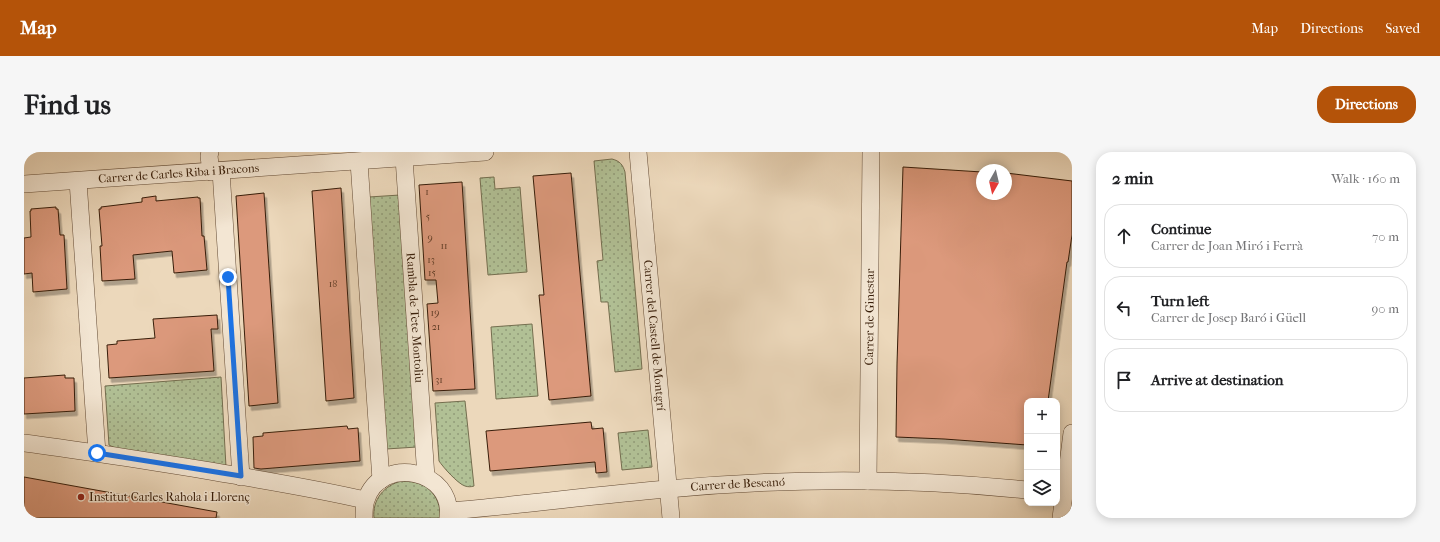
<!DOCTYPE html>
<meta charset="utf-8">
<style>
body{margin:0;font-family:"IM FELL French Canon",serif;background:#f6f6f6;color:#202124}
.controls{position:absolute;right:12px;bottom:12px;display:grid;overflow:hidden;border-radius:8px;box-shadow:0 2px 10px #0003}
.controls button{width:36px;height:36px;display:grid;place-items:center;padding:0;border:0;border-bottom:1px solid #e0e0e0;background:#fff;color:#202124;font:20px sans-serif}
.compass{position:absolute;left:952px;top:12px;width:36px;height:36px;border-radius:50%;background:#fff;box-shadow:0 2px 10px #0003;rotate:188deg}
.stop{position:absolute;width:12px;height:12px;margin:-9px;border:3px solid #1a73e8;border-radius:50%;background:#fff}
.stop.end{background:#1a73e8;border-color:#fff;box-shadow:0 1px 4px #0008}
.list{margin:0;padding:0;list-style:none}
h2{display:flex;justify-content:space-between;align-items:center;height:52px;margin:0;padding:0 16px;font-size:17px}
h2 small{font-size:13px;font-weight:400;color:#757577}
.list li{display:grid;grid-template-columns:26px 1fr auto;gap:12px;align-items:center;box-sizing:border-box;height:64px;margin:0 8px 8px;padding:0 8px;border:1px solid #e0e0e0;border-radius:16px}
.list b{display:block;font-size:15px;white-space:nowrap}
.list p{margin:0;font-size:13px;white-space:nowrap;color:#757577}
.list em{font-size:13px;font-style:normal;color:#757577}
.icon{flex:none;width:22px;height:22px;fill:none;stroke:currentColor;stroke-width:2;stroke-linecap:round;stroke-linejoin:round}
.map{position:relative;flex:none;width:1048px;height:366px;overflow:hidden;border-radius:16px}
header{display:flex;align-items:center;gap:24px;box-sizing:border-box;height:56px;padding:0 20px;background:#b45309;color:#fff}
header strong{font-size:19px}
nav{display:flex;gap:22px;margin-inline-start:auto;font-size:14px}
.intro{display:flex;align-items:center;justify-content:space-between;box-sizing:border-box;height:96px;padding:0 24px}
h1{margin:0;font-size:28px}
.button{padding:10px 18px;border-radius:16px;background:#b45309;color:#fff;font-size:14px;font-weight:700}
main{display:flex;gap:24px;padding:0 24px}
aside{flex:1;background:#fff;border-radius:16px;box-shadow:0 2px 10px #0003}
.map>svg:first-child{display:block}
.grass{fill:url(#grass-dots);stroke:#746e4f}
.building{fill:#dc997c;stroke:#371d09;filter:url(#shadow)}
.lines{fill:none;stroke-linecap:round;stroke-linejoin:round}
.minor-casing{stroke:#644c36;stroke-width:18}
.minor{stroke:#f3e6d3;stroke-width:17}
.route{stroke:#1a73e8;stroke-width:5}
.poi-dot{fill:#8f2418;stroke:#f3e6d3;stroke-width:1.5}
.labels{text-anchor:middle;dominant-baseline:central;stroke-width:3;stroke-linejoin:round;paint-order:stroke}
.number-label{font-size:10px;fill:#603c26}
.street-label{font-size:12px;fill:#371d09;stroke:#f3e6d3}
.poi-label{font-size:12px;fill:#371d09;stroke:#f3e6d3;text-anchor:start}
</style>
<header>
<strong>Map</strong>
<nav><a>Map</a><a>Directions</a><a>Saved</a></nav>
</header>
<div class="intro"><h1>Find us</h1><a class="button">Directions</a></div>
<main>
<div class="map">
<svg width="1048" height="366" viewBox="0 0 1048 366">
<defs>
<pattern id="grass-dots" width="8" height="8" patternUnits="userSpaceOnUse"><rect width="8" height="8" fill="#b1c095"/><path d="M2 2h.1M6 6h.1" fill="none" stroke="#919b78" stroke-width="1.8" stroke-linecap="round"/></pattern>
<filter id="shadow"><feDropShadow dx="2.5" dy="4.5" stdDeviation="0" flood-color="#0004"/></filter>
</defs>
<rect width="100%" height="100%" fill="#ecd8bb"/>
<filter id="stains"><feTurbulence type="fractalNoise" baseFrequency=".005" numOctaves="4"/><feColorMatrix values="0 0 0 0 .2 0 0 0 0 .09 0 0 0 0 .02 0 0 0 .5 -.17"/></filter>
<radialGradient id="worn" r=".72"><stop offset=".6" stop-color="#630" stop-opacity="0"/><stop offset="1" stop-color="#630" stop-opacity=".3"/></radialGradient>
<g class="grass">
<path d="M588,7C596,9 599,13 601,20L618,217L591,220L584,150H577L573,109L579,108L570,9Z"/>
<path d="M470,25L471,37L496,35L503,120L464,123L456,26Z"/>
<path d="M376,43L393,295L362,297L345,45Z"/>
<path d="M508,172L514,244L472,247L467,175Z"/>
<path d="M197,225L202,315L97,299L85,293L81,234Z"/>
<path d="M441,249L450,334C447,335 444,335 441,334C434,332 419,315 415,309L411,251Z"/>
<path d="M624,278L628,315L598,318L594,281Z"/>
<path d="M378,329C403,329 415,341 417,366H350C348,348 360,333 378,329Z"/>
</g>
<g class="building">
<path d="M879,15L958,20V42H982V21L1048,29V83L1044,110H1043L1024,249H1003V293L920,287L872,285L873,212Z"/>
<path d="M547,21L567,244L525,248L515,143H520L509,24Z"/>
<path d="M438,30L451,237L409,239L403,152L414,151L412,128H401L395,33Z"/>
<path d="M317,36L330,246L302,249L288,39Z"/>
<path d="M240,41L254,251L225,254L212,44Z"/>
<path d="M132,44V49L174,45V46H176L178,84H180L183,118L150,121L148,99L109,103L111,127L78,129L76,94H78L75,57H77V55L118,50V46Z"/>
<path d="M32,55V57H34L36,83H40L43,137L9,140L8,121L0,122V86L7,85L6,59H7V57Z"/>
<path d="M193,163L194,177H187L190,219L85,226L83,193L93,192V189L131,186L129,167Z"/>
<path d="M41,223V226H50L51,259L0,262V226Z"/>
<path d="M567,270L568,277L579,276L583,320L572,321L571,310L466,319L462,279Z"/>
<path d="M323,274L324,277L334,276L336,309L237,317L230,316L229,285L239,284V281Z"/>
<path d="M0,325L193,360L192,366H0Z"/>
</g>
<g class="lines">
<g class="minor-casing">
<g id="minor">
<path d="M186,0L185,4L187,20"/>
<path id="s1" d="M614,0L647,366"/>
<path id="s2" d="M380,6L402,325"/>
<path d="M335,10L357,328"/>
<path d="M197,19L217,325"/>
<path d="M54,29L73,301"/>
<path id="s3" d="M0,32L461,0"/>
<path d="M0,291C62,299 124,309 186,319C238,328 290,336 341,348"/>
<path id="s4" d="M844,329L847,0"/>
<path id="s5" d="M425,359C498,353 571,343 644,337C763,326 884,326 1003,338"/>
<path d="M340,366C340,360 340,353 342,348C357,302 431,318 424,366"/>
<path d="M1037,366L1048,281"/>
</g>
</g>
<use href="#minor" class="minor"/>
</g>
<g class="lines">
<path class="route" d="M73,301L217,324L204,125"/>
</g>
<circle class="poi-dot" cx="57" cy="345" r="4"/>
<g class="labels">
<g class="number-label">
<text x="403" y="40">1</text>
<text x="404" y="65">5</text>
<text x="406" y="86">9</text>
<text x="420" y="94">11</text>
<text x="407" y="108">13</text>
<text x="408" y="121">15</text>
<text x="309" y="132">18</text>
<text x="411" y="161">19</text>
<text x="412" y="175">21</text>
<text x="415" y="228">31</text>
</g>
<g class="street-label">
<text stroke="none"><textPath href="#s3" startOffset="155">Carrer de Carles Riba i Bracons</textPath></text>
<text stroke="none"><textPath href="#s2" startOffset="160">Rambla de Tete Montoliu</textPath></text>
<text stroke="none"><textPath href="#s4" startOffset="164">Carrer de Ginestar</textPath></text>
<text stroke="none"><textPath href="#s1" startOffset="184">Carrer del Castell de Montgrí</textPath></text>
<text stroke="none"><textPath href="#s5" startOffset="290">Carrer de Bescanó</textPath></text>
</g>
<g class="poi-label">
<text x="65" y="345">Institut Carles Rahola i Llorenç</text>
</g>
</g>
<rect width="100%" height="100%" filter="url(#stains)"/>
<rect width="100%" height="100%" fill="url(#worn)"/>
</svg>
<div class="controls">
<button>+</button>
<button>−</button>
<button><svg class="icon" aria-label="layers" viewBox="0 0 24 24"><path d="M12 4l9 5-9 5-9-5zM3 14l9 5 9-5"/></svg></button>
</div>
<svg class="compass" viewBox="-18 -18 36 36"><path d="M0-13l5 13h-10z" fill="#e53935"/><path d="M0 13l5-13h-10z" fill="#757577"/></svg>
<div class="stop" style="left:73px;top:301px"></div>
<div class="stop end" style="left:204px;top:125px"></div>
</div>
<aside>
<h2>2 min<small>Walk · 160 m</small></h2>
<ul class="list">
<li><svg class="icon" aria-label="ahead" viewBox="0 0 24 24"><path d="M12 20V5M6 11l6-6 6 6"/></svg><div><b>Continue</b><p>Carrer de Joan Miró i Ferrà</p></div><em>70 m</em></li>
<li><svg class="icon" aria-label="left" viewBox="0 0 24 24"><path d="M17 20v-9H6M10 6l-5 5 5 5"/></svg><div><b>Turn left</b><p>Carrer de Josep Baró i Güell</p></div><em>90 m</em></li>
<li><svg class="icon" aria-label="arrive" viewBox="0 0 24 24"><path d="M6 21V4h12l-3 4 3 4H6"/></svg><div><b>Arrive at destination</b></div></li>
</ul>
</aside>
</main>
